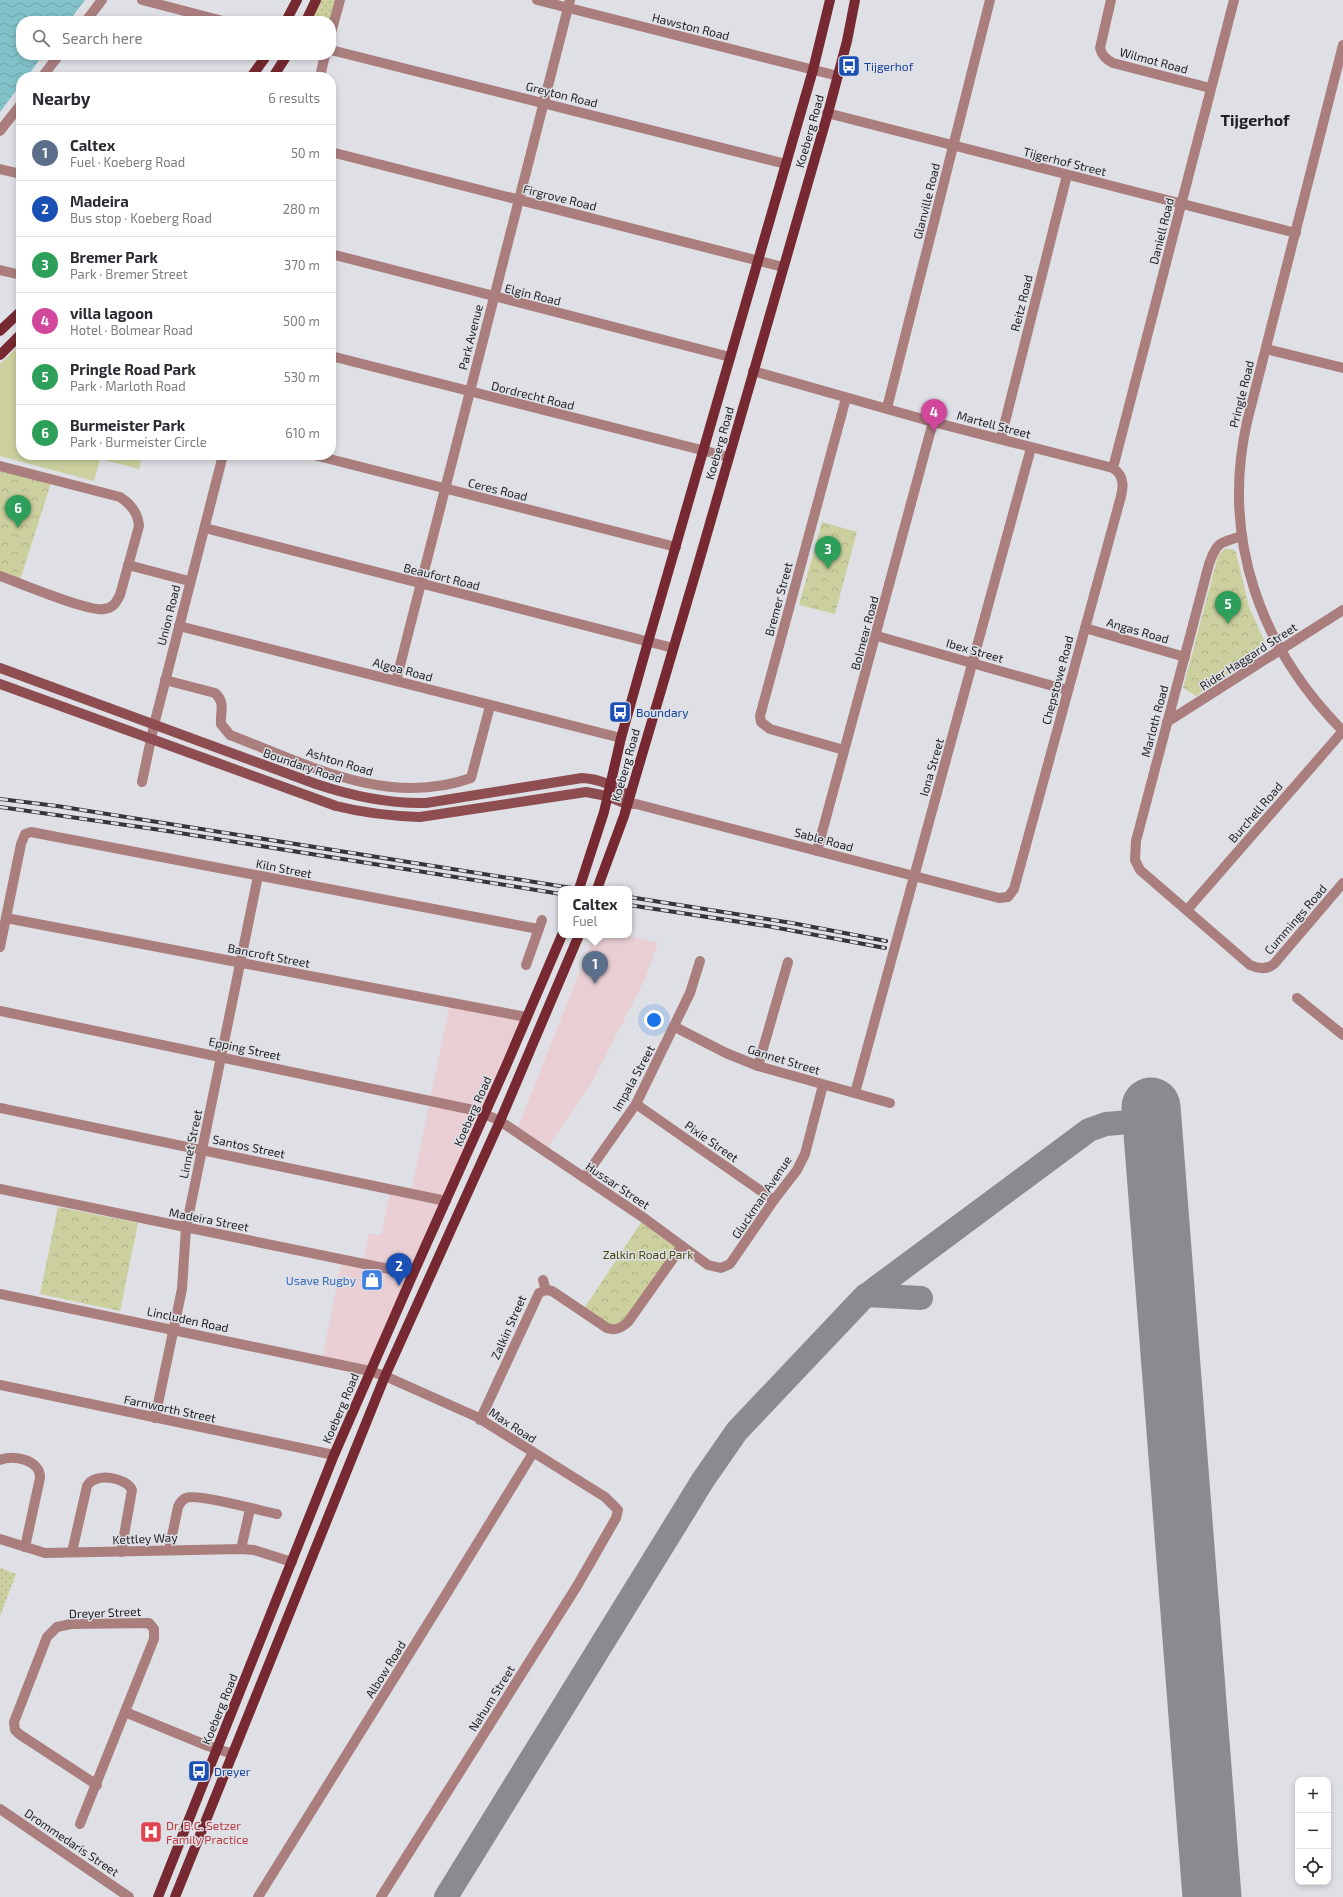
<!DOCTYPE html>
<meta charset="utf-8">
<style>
body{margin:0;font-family:"Exo 2",sans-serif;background:#f7f7f7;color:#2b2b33}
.controls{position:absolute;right:12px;bottom:12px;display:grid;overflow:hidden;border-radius:8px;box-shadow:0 2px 6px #0003}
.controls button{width:36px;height:36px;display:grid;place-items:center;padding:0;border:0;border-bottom:1px solid #e1e1e2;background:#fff;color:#2b2b33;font:20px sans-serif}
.you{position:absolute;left:654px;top:1020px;width:14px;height:14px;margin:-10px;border:3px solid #fff;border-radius:50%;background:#1a73e8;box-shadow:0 0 0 6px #1a73e833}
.badge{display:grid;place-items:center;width:26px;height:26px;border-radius:50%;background:#111827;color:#fff;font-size:13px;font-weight:700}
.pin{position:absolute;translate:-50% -33px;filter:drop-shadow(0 1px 2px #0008)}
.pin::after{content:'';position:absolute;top:21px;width:14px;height:12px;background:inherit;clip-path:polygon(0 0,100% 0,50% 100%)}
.popup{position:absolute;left:558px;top:886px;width:74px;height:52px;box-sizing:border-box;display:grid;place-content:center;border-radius:8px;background:#fff;filter:drop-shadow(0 1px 3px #0005);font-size:13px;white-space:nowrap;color:#7c7c81}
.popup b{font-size:15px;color:#2b2b33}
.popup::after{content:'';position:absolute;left:50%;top:100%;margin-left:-8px;border:8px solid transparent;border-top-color:#fff}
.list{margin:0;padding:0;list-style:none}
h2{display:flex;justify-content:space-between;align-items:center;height:52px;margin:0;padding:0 16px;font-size:17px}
h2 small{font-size:13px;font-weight:400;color:#7c7c81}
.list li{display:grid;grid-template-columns:26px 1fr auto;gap:12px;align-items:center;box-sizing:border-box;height:56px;padding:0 16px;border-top:1px solid #e1e1e2}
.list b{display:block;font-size:15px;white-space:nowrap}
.list p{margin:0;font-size:13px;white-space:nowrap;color:#7c7c81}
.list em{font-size:13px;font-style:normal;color:#7c7c81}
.icon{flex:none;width:22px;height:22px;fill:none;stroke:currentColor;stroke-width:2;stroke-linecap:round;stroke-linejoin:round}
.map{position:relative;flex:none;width:1343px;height:1897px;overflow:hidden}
.search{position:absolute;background:#fff;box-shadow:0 2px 6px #0003;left:16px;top:16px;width:320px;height:44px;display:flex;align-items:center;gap:10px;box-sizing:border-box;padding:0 14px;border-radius:16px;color:#7c7c81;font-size:15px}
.panel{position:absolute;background:#fff;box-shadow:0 2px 6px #0003;left:16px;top:72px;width:320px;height:388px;border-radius:16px}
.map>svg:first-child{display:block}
.commercial{fill:#e9cfd4}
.grass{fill:url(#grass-dots)}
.park{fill:url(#park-crowns)}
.pitch{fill:#ccd09e}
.water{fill:url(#water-waves)}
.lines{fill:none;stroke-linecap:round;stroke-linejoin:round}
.taxiway{stroke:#898b8f;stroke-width:24}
.runway{stroke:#898b8f;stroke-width:59}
.minor{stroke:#ab7e7e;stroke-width:10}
.secondary{stroke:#8e4d50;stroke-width:10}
.primary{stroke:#762930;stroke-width:10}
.rail-casing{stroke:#343638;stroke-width:4}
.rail{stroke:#dee0e6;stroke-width:2.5;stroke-dasharray:8;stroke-linecap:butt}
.labels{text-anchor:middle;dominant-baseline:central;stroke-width:3;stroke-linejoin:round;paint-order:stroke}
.street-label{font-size:12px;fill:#1e1f21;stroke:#dee0e6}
.transit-label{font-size:12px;fill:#164399;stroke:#dee0e6;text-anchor:start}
.park-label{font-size:12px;fill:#494b12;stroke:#dee0e6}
.shop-label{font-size:12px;fill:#366cbe;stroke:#dee0e6;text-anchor:end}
.health-label{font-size:12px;fill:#be3a42;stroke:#dee0e6;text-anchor:start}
.district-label{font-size:16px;font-weight:bold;fill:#1e1f21;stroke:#dee0e6}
</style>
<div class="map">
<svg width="1343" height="1897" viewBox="0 0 1343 1897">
<defs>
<pattern id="grass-dots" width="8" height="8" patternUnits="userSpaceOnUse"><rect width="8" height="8" fill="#ccd09e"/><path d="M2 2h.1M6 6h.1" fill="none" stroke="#afb288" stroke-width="1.8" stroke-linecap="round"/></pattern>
<pattern id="park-crowns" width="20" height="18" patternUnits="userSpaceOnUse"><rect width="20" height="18" fill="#ccd09e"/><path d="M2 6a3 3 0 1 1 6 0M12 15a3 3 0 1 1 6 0" fill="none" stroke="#afb288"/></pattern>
<pattern id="water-waves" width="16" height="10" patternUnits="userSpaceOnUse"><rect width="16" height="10" fill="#81c2c9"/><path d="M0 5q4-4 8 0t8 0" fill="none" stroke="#6fa6ac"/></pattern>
</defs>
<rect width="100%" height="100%" fill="#dee0e6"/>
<g class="commercial">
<path d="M594,935H626L658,943L644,981L591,1084L545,1151L516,1132Z"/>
<path d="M450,1003L526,1017L370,1371L322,1361L342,1259L363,1263L369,1233L381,1235L391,1189L411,1193Z"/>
</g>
<g class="grass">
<path d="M316,0H340L331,21H306Z"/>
<path d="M0,1568L16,1574L0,1616Z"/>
</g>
<g class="park">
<path d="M0,467L52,480L19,583L0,576Z"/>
<path d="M822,522L857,532L835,614L799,605Z"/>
<path d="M1224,549H1232L1236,552L1249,607L1265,642L1259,653L1196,696L1183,688L1218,556Z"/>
<path d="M58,1207L138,1223L120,1311L40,1294Z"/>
<path d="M644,1218L681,1247L629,1324L613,1328L583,1310Z"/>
</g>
<path class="pitch" d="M21,344V455H142L139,469L100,459L94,481L0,456V364Z"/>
<path class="water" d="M0,0H85L69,21H21V55H43L27,77H21V84L0,112Z"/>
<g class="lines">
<g class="taxiway">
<path d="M866,1295L921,1298"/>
<path d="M446,1897L703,1480L737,1431L862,1299L876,1288L1089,1130L1106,1124L1153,1120"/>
</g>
<path class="runway" d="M1151,1107L1212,1897"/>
<g class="minor">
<path d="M142,0L223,21"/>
<path d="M537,0L838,76"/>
<path d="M1111,0L1100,48C1102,56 1106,59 1113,63L1210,88"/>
<path d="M86,21L102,0"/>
<path d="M331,33L340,0"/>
<path d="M331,50L786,164"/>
<path d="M42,77L59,55"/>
<path d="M320,77L325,55"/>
<path d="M827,113L1296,233"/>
<path d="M0,131L21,104"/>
<path d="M331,152L783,267"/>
<path d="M0,169L21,174"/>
<path d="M331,254L730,357"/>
<path d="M0,270L21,275"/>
<path d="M1266,349L1343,368"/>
<path d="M331,356L729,457"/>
<path d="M887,408L990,0"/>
<path d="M1001,438L1067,175"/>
<path d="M314,455L676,547"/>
<path d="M0,466L120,497C131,504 138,513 139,526L120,595C116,603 113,608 104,609C88,612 20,583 0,576"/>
<path d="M1113,468L1234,0"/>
<path d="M205,528L673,648"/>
<path d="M1242,536C1220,543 1217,541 1209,564L1136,841L1135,860L1140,870L1250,965C1259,969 1267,970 1274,964L1343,883"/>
<path d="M128,565L189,581"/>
<path d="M179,626L621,738"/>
<path d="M1085,628L1185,657"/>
<path d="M877,636L1067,690"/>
<path d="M165,680L215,693C226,703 220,711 221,724L230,735C306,764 388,808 471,778L490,706"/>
<path d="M396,681L570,0"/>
<path d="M1167,722L1343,610"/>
<path d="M844,750L770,729L761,722L760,716L846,398"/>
<path d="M142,782L154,725L223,455"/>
<path d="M627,804H636L999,898L1008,897L1014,889L1117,511C1121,495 1129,479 1113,468L933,422L753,371"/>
<path d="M817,851L933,422"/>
<path d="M1187,910L1343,731C1260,648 1221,538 1247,422L1343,45"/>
<path d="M6,918L526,1017"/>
<path d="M0,947L21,844L25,834L31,832L538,929"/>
<path d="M526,965L542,920"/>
<path d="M1297,998L1343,1035"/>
<path d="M0,1011L478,1111L500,1121L644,1218L708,1265L721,1268L730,1264L774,1200L797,1170L805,1154L823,1085"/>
<path d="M675,1027L726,1053L758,1066L890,1103"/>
<path d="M758,1066L788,962"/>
<path d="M855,1093L1031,448"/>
<path d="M636,1104L774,1200"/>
<path d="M0,1108L446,1201"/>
<path d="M584,1178L636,1104L690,993L700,961"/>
<path d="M0,1189L413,1274"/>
<path d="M543,1280L546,1290"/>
<path d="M0,1294L370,1371L385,1376L477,1417L605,1497L618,1510L616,1518L577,1586L381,1897"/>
<path d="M0,1385L334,1455"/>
<path d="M155,1418L182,1289L186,1228L258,876"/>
<path d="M480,1420L539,1293L546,1290L552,1291L607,1328C616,1331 621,1328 628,1322L682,1246"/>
<path d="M0,1460C13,1454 41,1460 40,1478L25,1547"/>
<path d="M0,1539L45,1553L241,1549L254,1550L292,1562"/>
<path d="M241,1549L250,1509"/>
<path d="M169,1550L178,1507C180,1503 181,1500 186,1498C197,1493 261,1511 277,1514"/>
<path d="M72,1552L87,1486C95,1472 126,1477 132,1490L121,1552"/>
<path d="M125,1712L208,1746L233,1754"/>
<path d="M0,1809L129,1897"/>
<path d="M80,1824L154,1639V1629L149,1623L71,1624L57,1627L47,1637L14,1722L15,1730L19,1734L97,1785"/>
<path d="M258,1897L437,1609L533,1453"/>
</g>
<g class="secondary">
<path d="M0,668L316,784C352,796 387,804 426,803L582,778C601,779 614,786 629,796"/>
<path d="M0,684L336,806C364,813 391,816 420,817L586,792L607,796L627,804"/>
</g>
<g class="primary">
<path d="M286,21L297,0"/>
<path d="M306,21L316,0"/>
<path d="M251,77L267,55"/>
<path d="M273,77L287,55"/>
<path d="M0,331L21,311"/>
<path d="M0,355L21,334"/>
<path d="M579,889L604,812L621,738L648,642L813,70L830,0"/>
<path d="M597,889L624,816L700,558L828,113L847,41L855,0"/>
<path d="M158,1897L334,1455L413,1274L506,1066L562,935"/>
<path d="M175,1897L385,1376L500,1121L579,935"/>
</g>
<g class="rail-casing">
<g id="rail">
<path d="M0,799L57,806L578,889"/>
<path d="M0,807L161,830L561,894"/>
<path d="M629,897L792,923L886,941"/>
<path d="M629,905L773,927L885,948"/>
</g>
</g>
<use href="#rail" class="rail"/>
</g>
<defs>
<g id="bus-square" transform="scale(1.15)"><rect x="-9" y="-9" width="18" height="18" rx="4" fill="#1a4fb4" stroke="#dee0e6"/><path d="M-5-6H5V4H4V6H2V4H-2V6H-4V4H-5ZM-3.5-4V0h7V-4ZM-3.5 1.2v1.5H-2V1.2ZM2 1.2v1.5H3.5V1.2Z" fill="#fff"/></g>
<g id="shop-square" transform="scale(1.15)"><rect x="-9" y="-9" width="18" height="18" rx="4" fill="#3f7fe0" stroke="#dee0e6"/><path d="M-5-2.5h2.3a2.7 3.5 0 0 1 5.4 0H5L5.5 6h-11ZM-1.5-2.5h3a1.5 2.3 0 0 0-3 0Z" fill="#fff"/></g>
<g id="hospital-square" transform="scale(1.15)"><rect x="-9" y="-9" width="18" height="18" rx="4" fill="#e0444e" stroke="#dee0e6"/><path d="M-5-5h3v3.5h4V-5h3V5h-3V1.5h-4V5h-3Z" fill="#fff"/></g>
</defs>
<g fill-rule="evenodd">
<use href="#bus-square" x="849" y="66"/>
<use href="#bus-square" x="620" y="712"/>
<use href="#shop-square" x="372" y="1280"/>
<use href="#bus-square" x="199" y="1771"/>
<use href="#hospital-square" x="151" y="1832"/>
</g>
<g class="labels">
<g class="street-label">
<text transform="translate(691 26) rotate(14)">Hawston Road</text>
<text transform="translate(1154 60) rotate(15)">Wilmot Road</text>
<text transform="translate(562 94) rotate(14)">Greyton Road</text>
<text transform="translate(809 131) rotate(-74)">Koeberg Road</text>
<text transform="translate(1065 161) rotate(14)">Tijgerhof Street</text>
<text transform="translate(560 197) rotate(14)">Firgrove Road</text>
<text transform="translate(926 201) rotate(-76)">Glanville Road</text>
<text transform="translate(1161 231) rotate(-76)">Daniell Road</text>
<text transform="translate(533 294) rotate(14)">Elgin Road</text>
<text transform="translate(1021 303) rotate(-76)">Reitz Road</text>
<text transform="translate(470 337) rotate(-76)">Park Avenue</text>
<text transform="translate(1241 394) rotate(-76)">Pringle Road</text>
<text transform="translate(533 395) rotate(14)">Dordrecht Road</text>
<text transform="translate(994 424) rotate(15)">Martell Street</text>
<text transform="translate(719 443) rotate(-74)">Koeberg Road</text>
<text transform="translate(498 489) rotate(14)">Ceres Road</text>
<text transform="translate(442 576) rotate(14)">Beaufort Road</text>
<text transform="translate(778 599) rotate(-75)">Bremer Street</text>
<text transform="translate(168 615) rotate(-76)">Union Road</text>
<text transform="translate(1138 630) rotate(16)">Angas Road</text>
<text transform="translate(864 633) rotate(-75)">Bolmear Road</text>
<text transform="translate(975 650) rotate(16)">Ibex Street</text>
<text transform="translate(1248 656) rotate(-33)">Rider Haggard Street</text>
<text transform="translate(403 669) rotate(15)">Algoa Road</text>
<text transform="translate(1057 680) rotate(-75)">Chepstowe Road</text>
<text transform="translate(1154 721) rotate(-75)">Marloth Road</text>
<text transform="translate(340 761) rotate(17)">Ashton Road</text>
<text transform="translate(303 765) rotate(19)">Boundary Road</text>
<text transform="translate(625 765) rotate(-74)">Koeberg Road</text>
<text transform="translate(931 767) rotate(-74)">Iona Street</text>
<text transform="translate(1255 812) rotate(-49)">Burchell Road</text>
<text transform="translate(824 839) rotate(15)">Sable Road</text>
<text transform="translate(284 868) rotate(11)">Kiln Street</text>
<text transform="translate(1295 919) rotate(-49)">Cummings Road</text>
<text transform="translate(269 955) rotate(11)">Bancroft Street</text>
<text transform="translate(245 1048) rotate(12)">Epping Street</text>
<text transform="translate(784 1059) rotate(17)">Gannet Street</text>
<text transform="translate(633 1078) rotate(-61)">Impala Street</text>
<text transform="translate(472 1111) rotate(-66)">Koeberg Road</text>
<text transform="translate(712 1141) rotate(35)">Pixie Street</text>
<text transform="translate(190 1144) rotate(-78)">Linnet Street</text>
<text transform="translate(249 1146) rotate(12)">Santos Street</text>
<text transform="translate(618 1185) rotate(34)">Hussar Street</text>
<text transform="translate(761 1197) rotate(-56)">Gluckman Avenue</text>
<text transform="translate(209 1219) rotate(11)">Madeira Street</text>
<text transform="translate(188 1319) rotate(12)">Lincluden Road</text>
<text transform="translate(508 1327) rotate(-66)">Zalkin Street</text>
<text transform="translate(170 1408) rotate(12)">Farnworth Street</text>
<text transform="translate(340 1408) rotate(-67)">Koeberg Road</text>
<text transform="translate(513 1425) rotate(33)">Max Road</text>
<text transform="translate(145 1538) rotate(-2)">Kettley Way</text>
<text transform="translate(105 1612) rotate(-2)">Dreyer Street</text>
<text transform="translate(385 1669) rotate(-58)">Albow Road</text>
<text transform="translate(491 1698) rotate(-58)">Nahum Street</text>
<text transform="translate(219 1709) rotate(-68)">Koeberg Road</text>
<text transform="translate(72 1842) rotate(34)">Drommedaris Street</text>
</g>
<g class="transit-label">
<text x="864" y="66">Tijgerhof</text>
<text x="636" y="712">Boundary</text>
<text x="214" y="1771">Dreyer</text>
</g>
<g class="park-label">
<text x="648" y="1254">Zalkin Road Park</text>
</g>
<g class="shop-label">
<text x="356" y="1280">Usave Rugby</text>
</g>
<g class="health-label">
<text x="166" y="1825">Dr. B.C. Setzer<tspan x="166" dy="14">Family Practice</tspan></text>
</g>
<g class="district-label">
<text x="1255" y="119">Tijgerhof</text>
</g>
</g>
</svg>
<div class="controls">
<button>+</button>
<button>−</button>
<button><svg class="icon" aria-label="locate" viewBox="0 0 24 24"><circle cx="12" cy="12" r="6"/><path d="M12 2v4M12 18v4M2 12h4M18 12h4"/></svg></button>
</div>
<div class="you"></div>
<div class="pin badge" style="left:595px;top:984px;background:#5c6f8a">1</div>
<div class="popup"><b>Caltex</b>Fuel</div>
<div class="pin badge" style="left:399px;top:1286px;background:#1a4fb4">2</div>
<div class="pin badge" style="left:828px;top:569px;background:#2e9e5b">3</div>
<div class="pin badge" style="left:934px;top:432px;background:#d1479c">4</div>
<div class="pin badge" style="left:1228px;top:624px;background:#2e9e5b">5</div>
<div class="pin badge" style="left:18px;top:528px;background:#2e9e5b">6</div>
<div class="search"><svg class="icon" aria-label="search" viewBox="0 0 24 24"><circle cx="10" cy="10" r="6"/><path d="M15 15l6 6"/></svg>Search here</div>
<section class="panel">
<h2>Nearby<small>6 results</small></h2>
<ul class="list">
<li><span class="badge" style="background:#5c6f8a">1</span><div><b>Caltex</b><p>Fuel · Koeberg Road</p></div><em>50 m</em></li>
<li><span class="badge" style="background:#1a4fb4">2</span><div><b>Madeira</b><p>Bus stop · Koeberg Road</p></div><em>280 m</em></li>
<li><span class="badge" style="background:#2e9e5b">3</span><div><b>Bremer Park</b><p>Park · Bremer Street</p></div><em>370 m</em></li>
<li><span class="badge" style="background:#d1479c">4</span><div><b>villa lagoon</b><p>Hotel · Bolmear Road</p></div><em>500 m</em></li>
<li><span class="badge" style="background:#2e9e5b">5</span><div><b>Pringle Road Park</b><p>Park · Marloth Road</p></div><em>530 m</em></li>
<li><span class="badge" style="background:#2e9e5b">6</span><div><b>Burmeister Park</b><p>Park · Burmeister Circle</p></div><em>610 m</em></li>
</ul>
</section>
</div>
